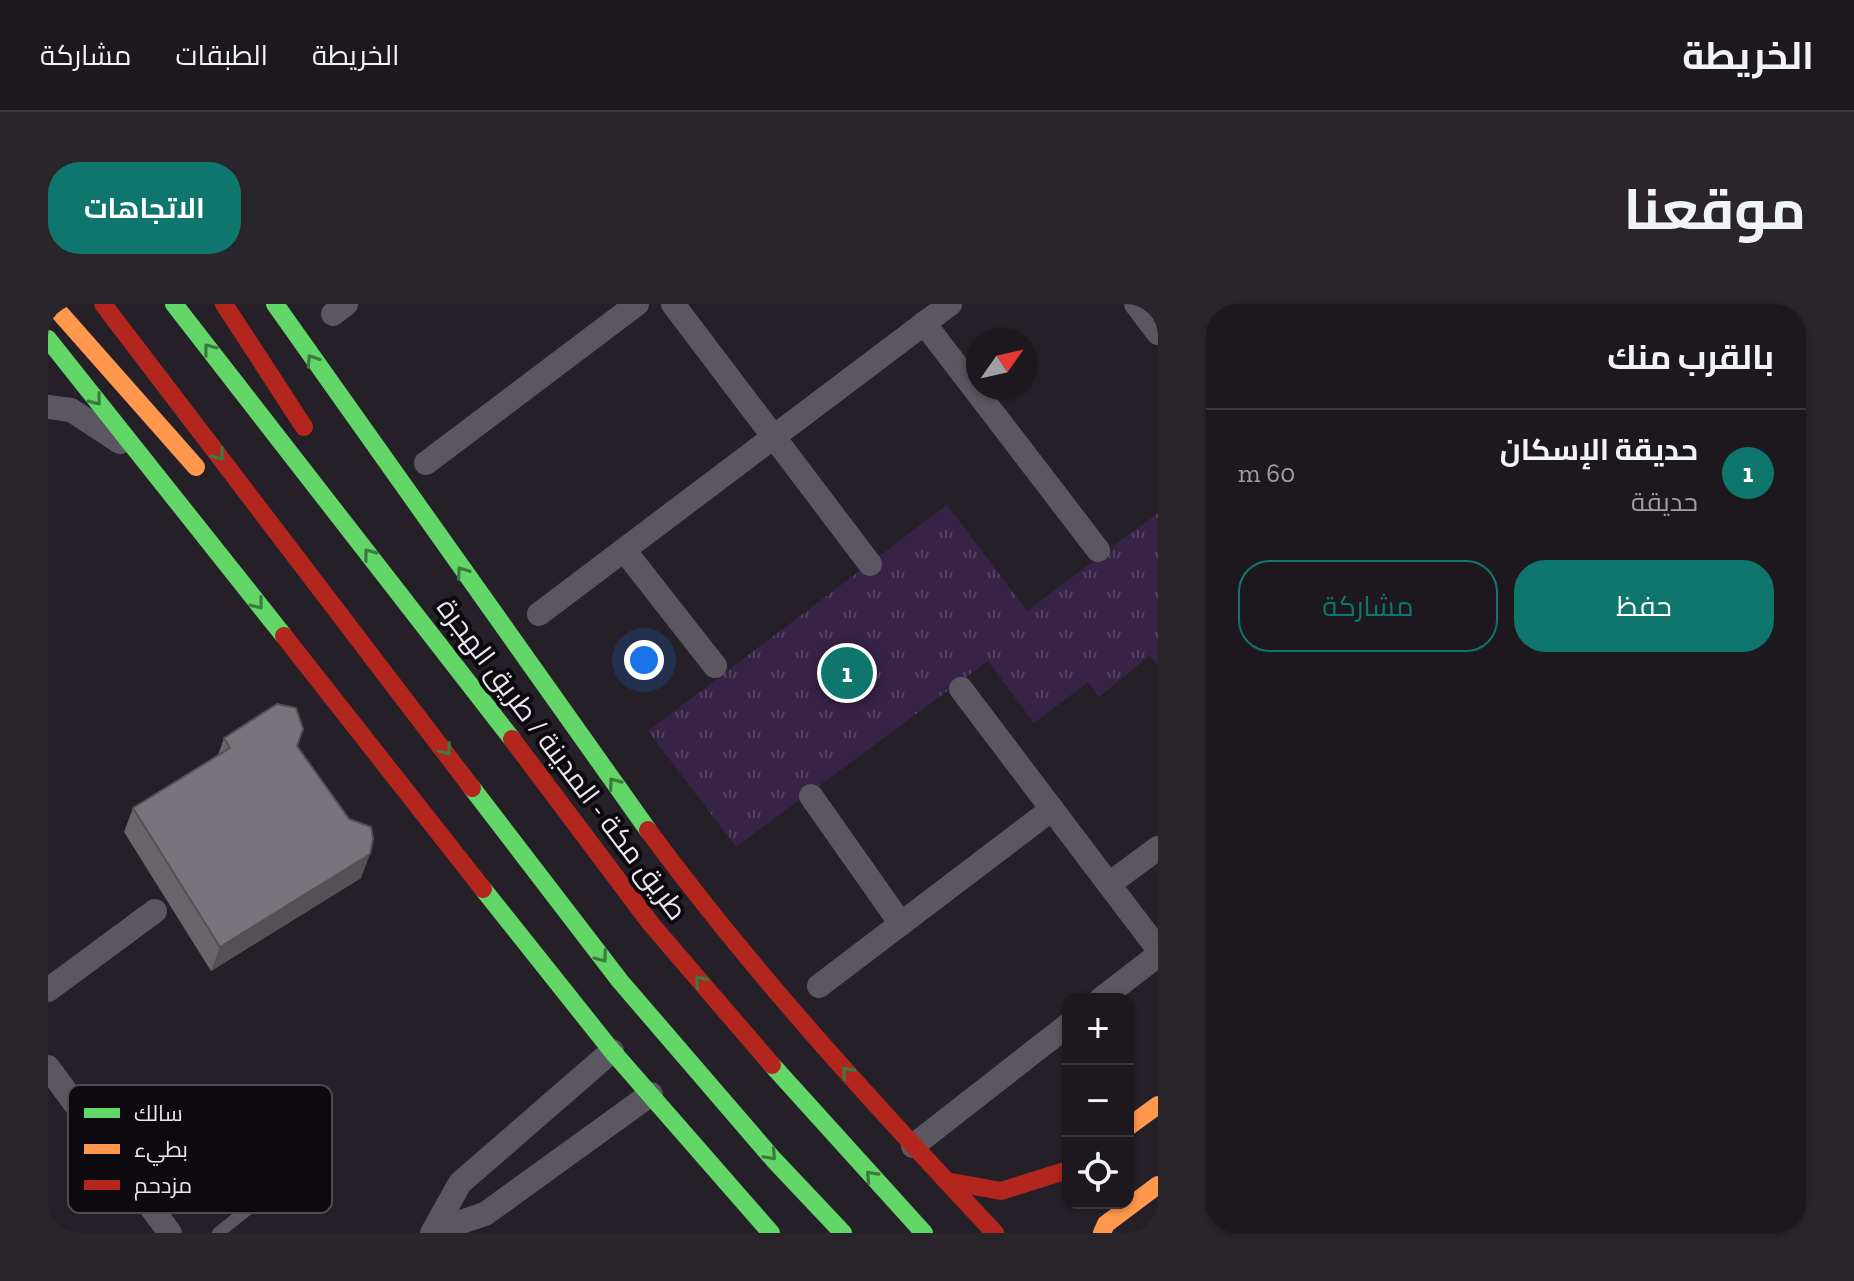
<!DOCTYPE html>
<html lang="ar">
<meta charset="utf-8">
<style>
body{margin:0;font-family:"Zilla Slab",Cairo,serif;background:#29252b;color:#f1f3f6;direction:rtl}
.controls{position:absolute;right:24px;bottom:24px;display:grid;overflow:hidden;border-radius:16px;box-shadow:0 2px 6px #0004}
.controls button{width:72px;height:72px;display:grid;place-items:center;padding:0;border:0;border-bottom:2px solid #3a373c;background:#1c181e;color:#f1f3f6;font:40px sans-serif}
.compass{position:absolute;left:918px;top:24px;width:72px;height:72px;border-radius:50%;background:#1c181e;box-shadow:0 2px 6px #0004;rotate:56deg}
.you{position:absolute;left:596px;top:356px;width:28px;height:28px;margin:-20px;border:6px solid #fff;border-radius:50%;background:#1a73e8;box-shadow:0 0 0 12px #1a73e833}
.badge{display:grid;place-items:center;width:52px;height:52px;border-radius:50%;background:#0f766e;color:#fff;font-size:26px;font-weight:700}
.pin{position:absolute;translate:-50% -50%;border:4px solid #fff;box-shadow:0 2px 8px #0006}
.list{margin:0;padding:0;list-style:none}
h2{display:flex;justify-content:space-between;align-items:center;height:104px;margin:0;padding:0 32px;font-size:34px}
h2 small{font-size:26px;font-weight:400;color:#a0a0a4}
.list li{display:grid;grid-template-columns:52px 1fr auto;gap:24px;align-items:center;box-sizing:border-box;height:128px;padding:0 32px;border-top:2px solid #3a373c}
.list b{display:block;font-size:30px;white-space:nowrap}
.list p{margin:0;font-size:26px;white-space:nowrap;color:#a0a0a4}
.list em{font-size:26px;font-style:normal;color:#a0a0a4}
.actions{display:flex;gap:16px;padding:24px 32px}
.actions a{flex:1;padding:18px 0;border:2px solid #0f766e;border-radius:32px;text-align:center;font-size:28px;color:#0f766e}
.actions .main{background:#0f766e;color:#fff}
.icon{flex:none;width:44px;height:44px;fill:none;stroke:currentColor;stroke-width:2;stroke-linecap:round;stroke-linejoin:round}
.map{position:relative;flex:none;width:1110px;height:929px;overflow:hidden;direction:ltr;border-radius:32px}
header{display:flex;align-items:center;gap:48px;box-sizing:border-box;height:112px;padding:0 40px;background:#1c181e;border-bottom:2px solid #3a373c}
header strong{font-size:38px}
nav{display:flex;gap:44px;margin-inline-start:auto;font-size:28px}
.intro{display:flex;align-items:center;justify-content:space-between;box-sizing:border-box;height:192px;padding:0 48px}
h1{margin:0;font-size:56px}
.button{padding:20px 36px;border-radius:32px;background:#0f766e;color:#fff;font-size:28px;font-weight:700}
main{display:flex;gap:48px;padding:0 48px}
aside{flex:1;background:#1c181e;border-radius:32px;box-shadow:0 2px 6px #0004}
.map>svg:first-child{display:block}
.park{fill:url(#park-tufts)}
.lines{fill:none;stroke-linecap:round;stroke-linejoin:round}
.lane{stroke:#5c5660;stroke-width:12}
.street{stroke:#5c5660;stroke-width:24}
.fast{stroke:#63d668;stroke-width:18}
.slow{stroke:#ff974d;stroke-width:18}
.jam{stroke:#b3261e;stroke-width:18}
.wall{fill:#67646a}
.shaded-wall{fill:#545156}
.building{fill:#78747b;stroke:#545156;stroke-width:2}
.oneway{stroke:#3c7a40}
.labels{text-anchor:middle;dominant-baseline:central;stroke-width:8;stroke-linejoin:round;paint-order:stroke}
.street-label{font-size:28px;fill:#ebe6f0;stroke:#0c090f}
.key{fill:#0c090f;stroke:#4f4b52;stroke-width:2}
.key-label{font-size:22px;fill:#ebe6f0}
</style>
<header>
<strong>الخريطة</strong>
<nav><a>الخريطة</a><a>الطبقات</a><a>مشاركة</a></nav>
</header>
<div class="intro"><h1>موقعنا</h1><a class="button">الاتجاهات</a></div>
<main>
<aside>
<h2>بالقرب منك<small></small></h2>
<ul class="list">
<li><span class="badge">1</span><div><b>حديقة الإسكان</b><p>حديقة</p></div><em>60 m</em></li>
</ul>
<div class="actions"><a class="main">حفظ</a><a>مشاركة</a></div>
</aside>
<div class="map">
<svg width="1110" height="929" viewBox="0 0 1110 929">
<defs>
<pattern id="park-tufts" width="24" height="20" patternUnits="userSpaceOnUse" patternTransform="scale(2)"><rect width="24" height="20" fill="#362346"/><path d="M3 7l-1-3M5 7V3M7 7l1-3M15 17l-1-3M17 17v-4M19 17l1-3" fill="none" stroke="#534361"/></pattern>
</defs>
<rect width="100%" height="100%" fill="#252028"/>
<path class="park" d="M899,201L979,307L1110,209V361L1101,352L1051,393L1040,378L986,419L940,357L688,543L600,427Z"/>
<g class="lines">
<path class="lane" d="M170,929L232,880"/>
<g class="street">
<path d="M625,0L822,260"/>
<path d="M1088,0L1110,29"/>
<path d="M285,10L298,0"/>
<path d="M876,19L1050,246"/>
<path d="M0,103L23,106L72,138"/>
<path d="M378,159L589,0"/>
<path d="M576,246L667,362"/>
<path d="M491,310L902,0"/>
<path d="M913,385L1110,645"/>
<path d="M763,492L853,620"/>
<path d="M1061,580L1110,544"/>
<path d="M771,682L1004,505"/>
<path d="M0,686L107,607"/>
<path d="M1053,695L1110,651"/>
<path d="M0,763L122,929"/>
<path d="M865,842L1020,721"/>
<path d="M386,927L437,910L603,790"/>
<path d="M384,929L412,879L564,747"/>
</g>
<g class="fast">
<path d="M126,0L464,435"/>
<path d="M227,0L600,526"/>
<path d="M0,35L236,332"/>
<path d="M424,484L572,677L726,856L795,929"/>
<path d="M435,585L564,747L723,929"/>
<path d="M724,761L876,929"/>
</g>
<g class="slow">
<path d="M4,0L148,163"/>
<path d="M1080,823L1110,801"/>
<path d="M1054,929L1058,920L1110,881"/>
</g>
<g class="jam">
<path d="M55,0L424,484"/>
<path d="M176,0L256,123"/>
<path d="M236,332L435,585"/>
<path d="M464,435L603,620L724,761"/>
<path d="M600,526C705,669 826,800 947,929"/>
<path d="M898,877L953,887L1020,866"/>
</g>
</g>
<path class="wall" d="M176,434L249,442L313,574L163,667L76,528L85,504L170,451Z"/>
<path class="shaded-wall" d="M322,550L313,574L163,667L172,643Z"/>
<path class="building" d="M229,400L248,404L255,425L249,442L301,515L323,523L325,535L322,550L172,643L85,504L182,444L176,434Z"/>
<defs><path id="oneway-chevron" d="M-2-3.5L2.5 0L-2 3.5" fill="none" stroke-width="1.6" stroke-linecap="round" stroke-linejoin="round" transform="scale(2)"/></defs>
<g class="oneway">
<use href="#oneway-chevron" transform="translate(161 45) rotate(-128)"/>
<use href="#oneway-chevron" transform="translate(264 56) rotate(-123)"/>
<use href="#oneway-chevron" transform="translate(48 96) rotate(52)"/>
<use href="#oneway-chevron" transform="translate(171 151) rotate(52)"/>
<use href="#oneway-chevron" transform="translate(321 250) rotate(-128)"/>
<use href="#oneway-chevron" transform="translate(414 268) rotate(-125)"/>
<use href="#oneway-chevron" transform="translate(210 300) rotate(52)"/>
<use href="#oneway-chevron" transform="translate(398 446) rotate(53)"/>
<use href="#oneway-chevron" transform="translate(566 479) rotate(-126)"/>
<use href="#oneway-chevron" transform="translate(554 653) rotate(53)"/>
<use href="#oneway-chevron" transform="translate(652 677) rotate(-130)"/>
<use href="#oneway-chevron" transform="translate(799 768) rotate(-131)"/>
<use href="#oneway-chevron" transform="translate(723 851) rotate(48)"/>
<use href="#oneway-chevron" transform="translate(823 872) rotate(-133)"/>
</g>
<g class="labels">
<g class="street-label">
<text transform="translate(514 455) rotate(53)">طريق مكة - المدينة / طريق الهجرة</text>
</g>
</g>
<rect x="20" y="781" width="264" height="128" rx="12" class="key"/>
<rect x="36" y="804" width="36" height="10" fill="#63d668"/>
<rect x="36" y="840" width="36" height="10" fill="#ff974d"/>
<rect x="36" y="876" width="36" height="10" fill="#b3261e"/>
<g class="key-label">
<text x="86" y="817">سالك</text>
<text x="86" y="853">بطيء</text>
<text x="86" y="889">مزدحم</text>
</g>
</svg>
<div class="controls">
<button>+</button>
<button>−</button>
<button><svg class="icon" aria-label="locate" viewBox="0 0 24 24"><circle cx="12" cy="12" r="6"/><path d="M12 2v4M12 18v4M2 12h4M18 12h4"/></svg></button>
</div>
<svg class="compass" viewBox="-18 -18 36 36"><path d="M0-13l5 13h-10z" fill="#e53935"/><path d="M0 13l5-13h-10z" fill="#a0a0a4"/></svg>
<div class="you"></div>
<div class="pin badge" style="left:799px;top:369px">1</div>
</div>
</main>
